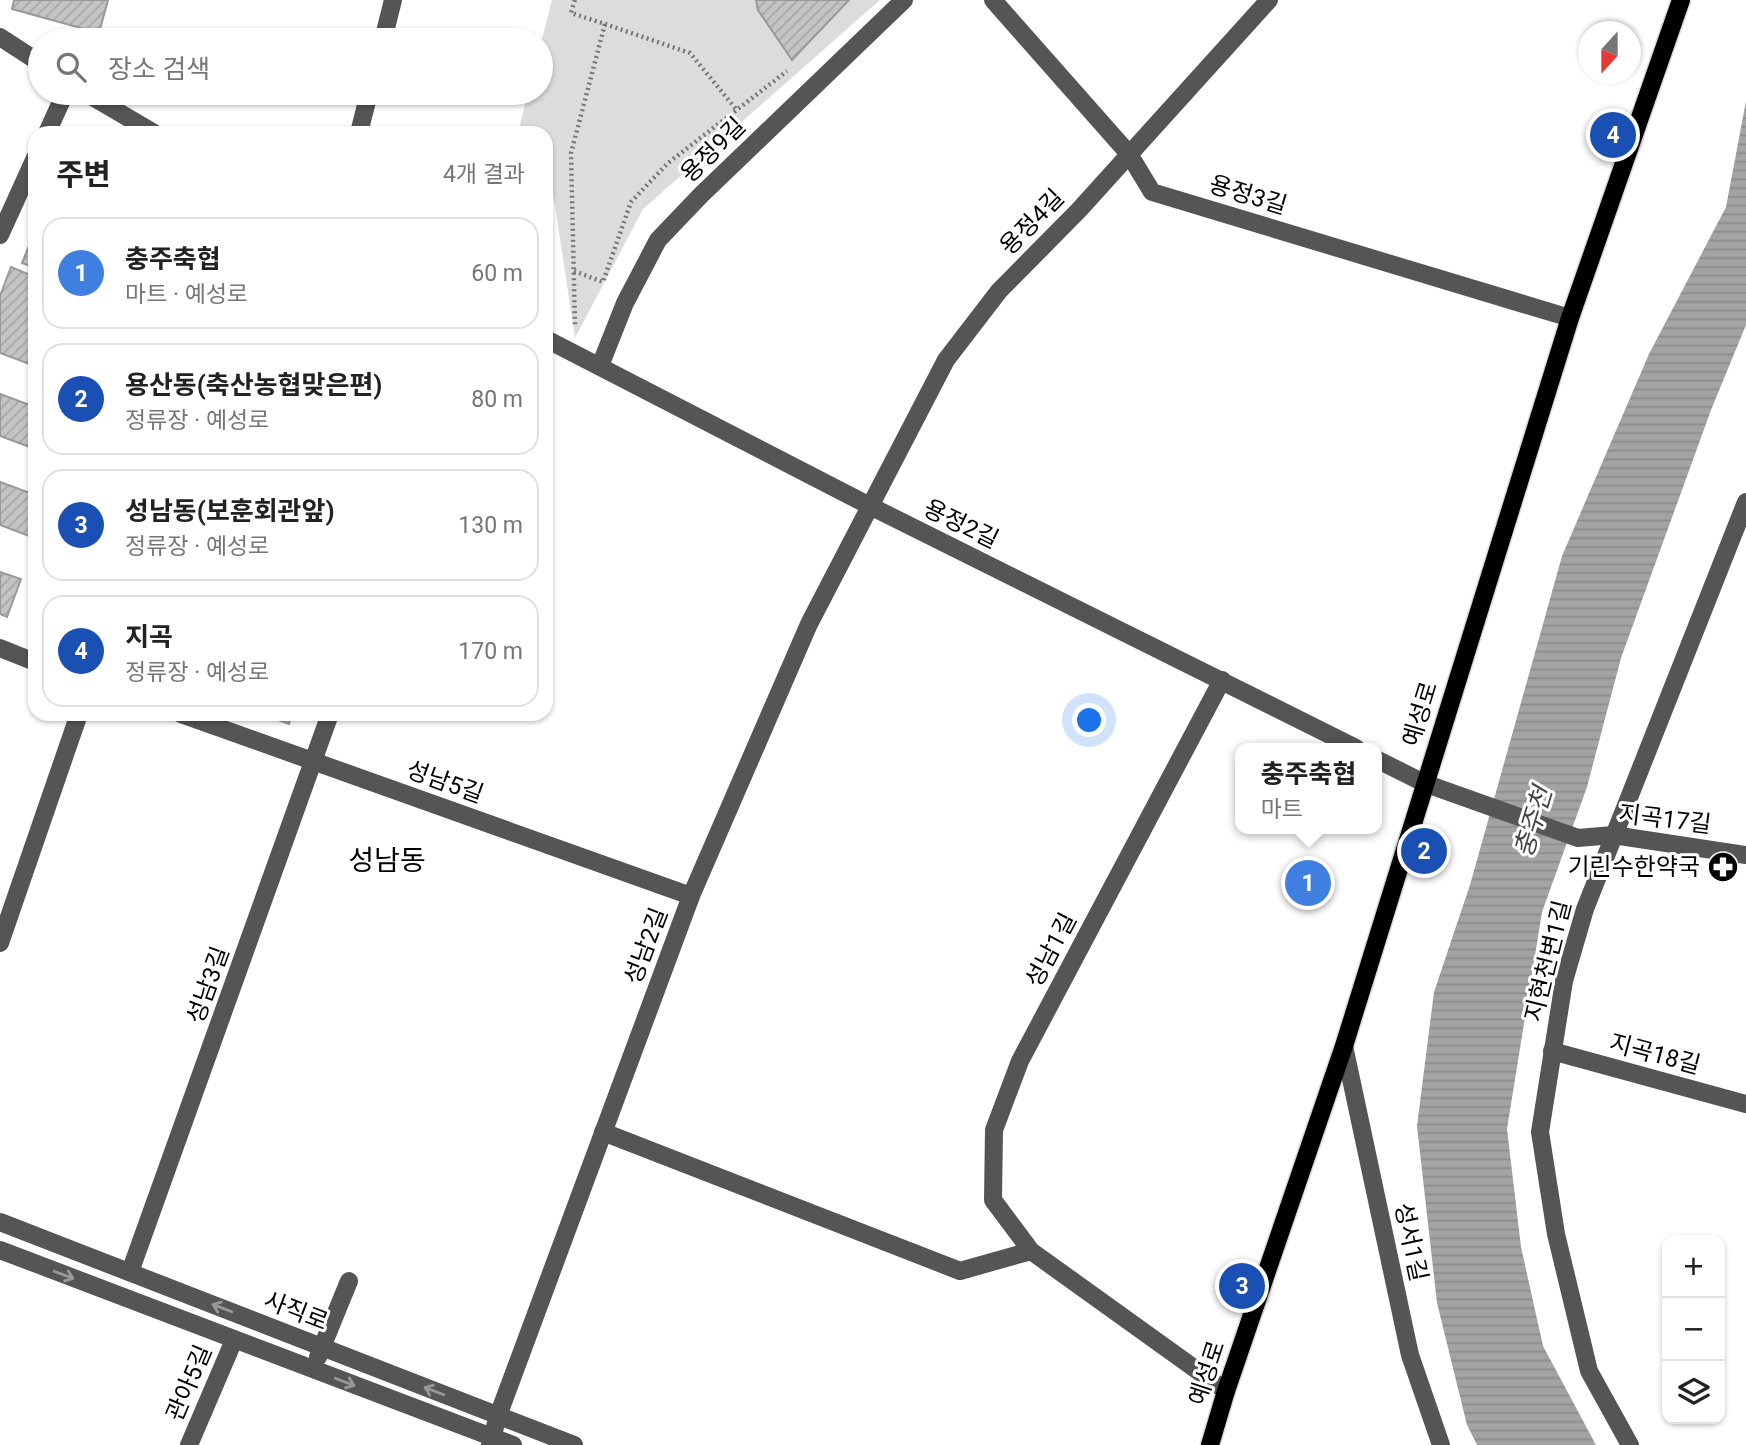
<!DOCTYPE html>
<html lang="ko">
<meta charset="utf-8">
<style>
body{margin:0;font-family:Roboto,"Noto Sans KR",sans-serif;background:#f6f6f6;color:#222}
.controls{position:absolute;right:21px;bottom:21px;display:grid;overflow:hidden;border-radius:14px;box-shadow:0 2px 5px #0004}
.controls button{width:63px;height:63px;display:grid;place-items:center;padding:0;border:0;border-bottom:2px solid #e0e0e0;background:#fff;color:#222;font:35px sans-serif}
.compass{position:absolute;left:1578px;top:21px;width:63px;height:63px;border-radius:50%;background:#fff;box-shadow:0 2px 5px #0004;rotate:201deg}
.you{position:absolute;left:1090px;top:721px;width:24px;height:24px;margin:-18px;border:5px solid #fff;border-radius:50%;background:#1a73e8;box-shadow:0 0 0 10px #1a73e833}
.badge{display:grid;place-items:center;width:46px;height:46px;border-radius:50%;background:#111827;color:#fff;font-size:23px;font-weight:700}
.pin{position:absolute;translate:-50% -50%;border:4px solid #fff;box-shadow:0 2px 7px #0006}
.popup{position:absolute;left:1235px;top:743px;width:147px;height:91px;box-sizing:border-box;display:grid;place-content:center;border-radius:14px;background:#fff;filter:drop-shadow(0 2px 5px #0005);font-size:23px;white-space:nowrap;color:#767676}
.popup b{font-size:26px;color:#222}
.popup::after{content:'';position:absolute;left:50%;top:100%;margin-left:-14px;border:14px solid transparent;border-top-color:#fff}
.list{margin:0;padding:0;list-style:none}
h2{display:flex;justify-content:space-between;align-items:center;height:91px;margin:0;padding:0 28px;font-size:30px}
h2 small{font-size:23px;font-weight:400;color:#767676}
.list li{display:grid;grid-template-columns:46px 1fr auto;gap:21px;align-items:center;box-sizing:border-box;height:112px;margin:0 14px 14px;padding:0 14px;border:2px solid #e0e0e0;border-radius:21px}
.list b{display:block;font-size:26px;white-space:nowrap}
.list p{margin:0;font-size:23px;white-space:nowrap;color:#767676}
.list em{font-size:23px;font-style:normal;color:#767676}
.icon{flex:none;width:38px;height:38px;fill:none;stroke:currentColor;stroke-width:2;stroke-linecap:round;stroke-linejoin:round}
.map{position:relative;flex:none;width:1746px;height:1445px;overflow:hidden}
.search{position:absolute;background:#fff;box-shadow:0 2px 5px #0004;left:28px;top:28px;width:525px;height:77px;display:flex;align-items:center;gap:18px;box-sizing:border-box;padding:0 24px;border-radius:38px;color:#767676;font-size:26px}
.panel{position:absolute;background:#fff;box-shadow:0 2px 5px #0004;left:28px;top:126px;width:525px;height:595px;border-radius:21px}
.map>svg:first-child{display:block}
.park{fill:#dcdcdc}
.water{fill:url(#water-rules)}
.building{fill:url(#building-hatch);stroke:#999;stroke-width:2}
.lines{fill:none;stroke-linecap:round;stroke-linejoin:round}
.major-casing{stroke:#dbdbdb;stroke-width:21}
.path{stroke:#777;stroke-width:4.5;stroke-dasharray:2 3.5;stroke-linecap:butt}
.minor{stroke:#555;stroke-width:18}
.major{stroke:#000;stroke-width:18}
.oneway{stroke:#999}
.labels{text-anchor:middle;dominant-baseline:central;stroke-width:6;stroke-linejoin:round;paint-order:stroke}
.street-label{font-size:24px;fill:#000;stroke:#fff}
.poi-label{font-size:24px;fill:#000;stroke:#fff;text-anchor:end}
.water-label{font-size:26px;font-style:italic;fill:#444;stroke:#fff}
.quarter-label{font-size:28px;fill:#000;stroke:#fff}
</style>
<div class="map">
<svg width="1746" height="1445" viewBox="0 0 1746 1445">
<defs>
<pattern id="water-rules" width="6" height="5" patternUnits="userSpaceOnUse" patternTransform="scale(1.75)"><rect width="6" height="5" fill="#a3a3a3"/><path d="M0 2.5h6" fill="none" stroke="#8b8b8b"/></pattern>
<pattern id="building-hatch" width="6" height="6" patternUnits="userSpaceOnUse" patternTransform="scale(1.75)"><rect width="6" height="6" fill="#c4c4c4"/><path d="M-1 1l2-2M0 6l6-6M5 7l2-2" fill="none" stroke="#a7a7a7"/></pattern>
</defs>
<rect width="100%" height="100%" fill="#fff"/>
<path class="park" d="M552,0H880L643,209L575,338L549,166L546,165V133H518L528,93H541V43Z"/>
<path class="water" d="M1746,101V325L1711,410L1621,658L1587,787L1542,912L1507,1129L1521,1247L1543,1346L1596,1445H1477L1467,1425L1437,1303L1417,1126L1434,992L1470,885L1562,556L1649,354L1726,207Z"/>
<g class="building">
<path d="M14,0H108L99,33L12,9Z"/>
<path d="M756,0H849L792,60L758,10Z"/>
<path d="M31,241L35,243V268L22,263Z"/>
<path d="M11,267L35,277V357L32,365L0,353V296Z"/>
<path d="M0,394L35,407V449L0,436Z"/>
<path d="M0,482L35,495L32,537L0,525Z"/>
<path d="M0,572L21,579L7,617L0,614Z"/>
<path d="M262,714H292L289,724Z"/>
</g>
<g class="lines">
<g class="major-casing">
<path id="major" d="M1210,1445L1226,1391L1344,1046L1570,318L1681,0"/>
</g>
<g class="path">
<path d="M575,0L571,13L605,24L571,153L575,326"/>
<path d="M605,24L690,53L736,109"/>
<path d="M574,271L603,282L631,202L668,163L787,71"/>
</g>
<g class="minor">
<path d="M993,0L1129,154L1152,192L1570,318"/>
<path d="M0,37L40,63"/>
<path d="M383,40L393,0"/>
<path d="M86,93L154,133"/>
<path d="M47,133L65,93"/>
<path d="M359,133L369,93"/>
<path d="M0,235L35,158"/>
<path d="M546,339L868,505L1356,748"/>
<path d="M600,366L625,303L658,240L701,195L904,0"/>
<path d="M0,648L35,662"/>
<path d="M1222,680L1020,1061L994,1130L993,1200L1031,1251L1226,1391"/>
<path d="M181,714L691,896"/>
<path d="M1376,759L1424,783L1578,838L1613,835L1746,855"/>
<path d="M0,943L79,714"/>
<path d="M1344,1046L1410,1355L1441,1445"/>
<path d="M1552,1051L1746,1104"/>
<path d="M603,1132L960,1271L1031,1251"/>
<path d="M0,1222L574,1445"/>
<path d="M0,1250L513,1445"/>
<path d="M130,1272L330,714"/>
<path d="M318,1357L349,1281"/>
<path d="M189,1445L234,1340"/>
<path d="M490,1445L498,1416L691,896L809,624L946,360L999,291L1079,210L1269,0"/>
<path d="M1630,1445L1589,1371L1556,1234L1540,1132L1564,981L1585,909L1746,502"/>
</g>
<use href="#major" class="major"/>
</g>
<defs><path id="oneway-shaft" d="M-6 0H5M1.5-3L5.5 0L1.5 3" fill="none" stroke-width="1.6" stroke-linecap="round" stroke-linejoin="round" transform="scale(1.75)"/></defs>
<g class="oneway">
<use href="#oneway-shaft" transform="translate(64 1275) rotate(21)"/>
<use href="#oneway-shaft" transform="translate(222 1308) rotate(-159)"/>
<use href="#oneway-shaft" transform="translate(345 1382) rotate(21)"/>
<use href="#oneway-shaft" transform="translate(434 1391) rotate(-159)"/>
</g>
<defs>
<g id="pharmacy-disc" transform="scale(1.575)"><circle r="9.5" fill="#000" stroke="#fff"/><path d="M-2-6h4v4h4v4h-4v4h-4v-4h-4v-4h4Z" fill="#fff"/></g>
</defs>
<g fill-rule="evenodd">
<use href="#pharmacy-disc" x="1723" y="867"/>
</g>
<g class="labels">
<g class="street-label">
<text transform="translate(713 150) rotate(-45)">용정9길</text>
<text transform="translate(1248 195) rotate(17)">용정3길</text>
<text transform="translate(1032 222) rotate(-46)">용정4길</text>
<text transform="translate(961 524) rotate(26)">용정2길</text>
<text transform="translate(1420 714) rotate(-73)">예성로</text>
<text transform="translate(445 782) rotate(20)">성남5길</text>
<text transform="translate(1665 819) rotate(7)">지곡17길</text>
<text transform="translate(646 946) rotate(-69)">성남2길</text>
<text transform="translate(1051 950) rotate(-62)">성남1길</text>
<text transform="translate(1548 961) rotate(-76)">지현천변1길</text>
<text transform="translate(208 985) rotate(-70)">성남3길</text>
<text transform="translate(1655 1054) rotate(15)">지곡18길</text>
<text transform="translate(1411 1242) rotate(78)">성서1길</text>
<text transform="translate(296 1311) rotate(21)">사직로</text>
<text transform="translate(1207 1373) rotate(-72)">예성로</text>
<text transform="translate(189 1383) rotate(-67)">관아5길</text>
</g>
<g class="poi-label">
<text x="1700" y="867">기린수한약국</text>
</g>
<g class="water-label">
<text transform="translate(1533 822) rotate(-73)">충주천</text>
</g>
<g class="quarter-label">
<text x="387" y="860">성남동</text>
</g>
</g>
</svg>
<div class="controls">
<button>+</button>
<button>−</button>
<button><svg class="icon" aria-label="layers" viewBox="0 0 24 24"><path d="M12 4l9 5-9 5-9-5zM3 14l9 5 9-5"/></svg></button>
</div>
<svg class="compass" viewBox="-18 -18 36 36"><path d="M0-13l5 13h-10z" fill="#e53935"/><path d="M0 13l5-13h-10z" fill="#767676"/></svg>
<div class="you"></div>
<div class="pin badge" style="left:1308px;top:883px;background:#3f7fe0">1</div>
<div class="popup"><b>충주축협</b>마트</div>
<div class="pin badge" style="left:1424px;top:851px;background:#1a4fb4">2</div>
<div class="pin badge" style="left:1242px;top:1286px;background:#1a4fb4">3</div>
<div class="pin badge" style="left:1613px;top:135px;background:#1a4fb4">4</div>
<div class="search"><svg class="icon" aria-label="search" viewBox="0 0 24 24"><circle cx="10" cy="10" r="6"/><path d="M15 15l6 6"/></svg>장소 검색</div>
<section class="panel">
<h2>주변<small>4개 결과</small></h2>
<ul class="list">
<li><span class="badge" style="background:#3f7fe0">1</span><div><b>충주축협</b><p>마트 · 예성로</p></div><em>60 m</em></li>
<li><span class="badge" style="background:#1a4fb4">2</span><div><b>용산동(축산농협맞은편)</b><p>정류장 · 예성로</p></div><em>80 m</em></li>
<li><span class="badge" style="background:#1a4fb4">3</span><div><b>성남동(보훈회관앞)</b><p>정류장 · 예성로</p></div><em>130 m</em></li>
<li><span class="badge" style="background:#1a4fb4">4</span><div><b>지곡</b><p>정류장 · 예성로</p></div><em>170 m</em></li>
</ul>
</section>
</div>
